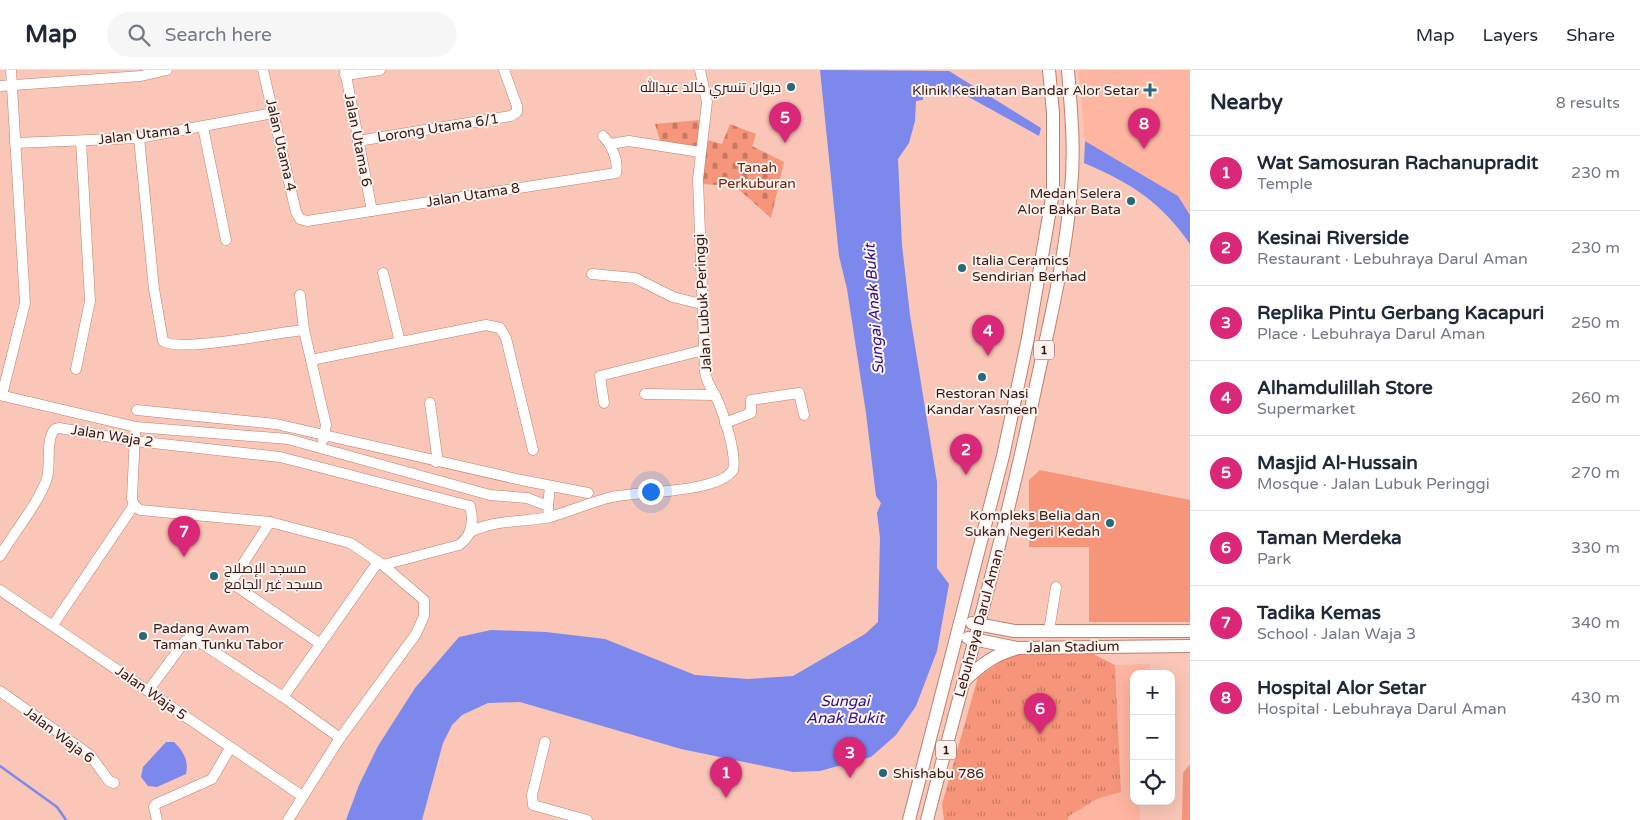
<!DOCTYPE html>
<meta charset="utf-8">
<style>
body{margin:0;font-family:"Varela Round",Cairo,sans-serif;background:#f6f6f7;color:#1f2937}
.controls{position:absolute;right:15px;bottom:15px;display:grid;overflow:hidden;border-radius:10px;box-shadow:0 5px 20px #0002}
.controls button{width:45px;height:45px;display:grid;place-items:center;padding:0;border:0;border-bottom:1px solid #e0e1e3;background:#fff;color:#1f2937;font:25px sans-serif}
.you{position:absolute;left:650px;top:421px;width:18px;height:18px;margin:-12px;border:4px solid #fff;border-radius:50%;background:#1a73e8;box-shadow:0 0 0 8px #1a73e833}
.badge{display:grid;place-items:center;width:32px;height:32px;border-radius:50%;background:#db2777;color:#fff;font-size:16px;font-weight:700}
.pin{position:absolute;translate:-50% -41px;filter:drop-shadow(0 1px 2px #0008)}
.pin::after{content:'';position:absolute;top:26px;width:18px;height:15px;background:inherit;clip-path:polygon(0 0,100% 0,50% 100%)}
.list{margin:0;padding:0;list-style:none}
h2{display:flex;justify-content:space-between;align-items:center;height:65px;margin:0;padding:0 20px;font-size:21px}
h2 small{font-size:16px;font-weight:400;color:#747a83}
.list li{display:grid;grid-template-columns:32px 1fr auto;gap:15px;align-items:center;box-sizing:border-box;height:75px;padding:0 20px;border-top:1px solid #e0e1e3}
.list b{display:block;font-size:19px;white-space:nowrap}
.list p{margin:0;font-size:16px;white-space:nowrap;color:#747a83}
.list em{font-size:16px;font-style:normal;color:#747a83}
.icon{flex:none;width:28px;height:28px;fill:none;stroke:currentColor;stroke-width:2;stroke-linecap:round;stroke-linejoin:round}
.map{position:relative;flex:none;width:1190px;height:750px;overflow:hidden}
header{display:flex;align-items:center;gap:30px;box-sizing:border-box;height:70px;padding:0 25px;background:#fff;border-bottom:1px solid #e0e1e3}
header strong{font-size:24px}
nav{display:flex;gap:28px;margin-inline-start:auto;font-size:18px}
.search{width:350px;height:45px;background:#f6f6f7;display:flex;align-items:center;gap:12px;box-sizing:border-box;padding:0 18px;border-radius:28px;color:#747a83;font-size:19px}
main{display:flex}
aside{flex:1;background:#fff}
.map>svg:first-child{display:block}
.built{fill:#feb6a1}
.grass{fill:url(#grass-tufts)}
.cemetery{fill:url(#cemetery-stones)}
.pitch{fill:#f6957a}
.water{fill:#7d88ed}
.lines{fill:none;stroke-linecap:round;stroke-linejoin:round}
.stream{stroke:#7d88ed;stroke-width:2.5}
.minor-casing{stroke:#bd816f;stroke-width:11}
.major-casing{stroke:#bd816f;stroke-width:14}
.minor{stroke:#fff;stroke-width:10}
.major{stroke:#fff;stroke-width:12}
.poi-dot{fill:#256a7a;stroke:#fff1ed;stroke-width:2}
.labels{text-anchor:middle;dominant-baseline:central;stroke-width:4;stroke-linejoin:round;paint-order:stroke}
.shield{fill:#fff1ed;stroke:#705b56;stroke-width:1}
.shield-label{font-size:12px;font-weight:bold;fill:#331b15}
.poi-label{font-size:14px;fill:#331b15;stroke:#fff1ed;text-anchor:end}
.street-label{font-size:14px;fill:#331b15;stroke:#fff1ed}
.park-label{font-size:14px;fill:#6d250f;stroke:#fff1ed}
.water-label{font-size:15px;font-style:italic;fill:#27148c;stroke:#fff1ed}
</style>
<header>
<strong>Map</strong>
<div class="search"><svg class="icon" aria-label="search" viewBox="0 0 24 24"><circle cx="10" cy="10" r="6"/><path d="M15 15l6 6"/></svg>Search here</div>
<nav><a>Map</a><a>Layers</a><a>Share</a></nav>
</header>
<main>
<div class="map">
<svg width="1190" height="750" viewBox="0 0 1190 750">
<defs>
<pattern id="grass-tufts" width="24" height="20" patternUnits="userSpaceOnUse" patternTransform="scale(1.25)"><rect width="24" height="20" fill="#f6957a"/><path d="M3 7l-1-3M5 7V3M7 7l1-3M15 17l-1-3M17 17v-4M19 17l1-3" fill="none" stroke="#c87963"/></pattern>
<pattern id="cemetery-stones" width="16" height="16" patternUnits="userSpaceOnUse" patternTransform="scale(1.25)"><rect width="16" height="16" fill="#f6957a"/><path d="M2 7V4a2 2 0 0 1 4 0v3zM10 15v-3a2 2 0 0 1 4 0v3z" fill="#c87963"/></pattern>
</defs>
<rect width="100%" height="100%" fill="#fac6b7"/>
<g class="built">
<path d="M1078,0H1190V145L1178,126L1085,71Z"/>
<path d="M1150,594V604H1134V733H1140V750H1068L1069,746L1097,729L1121,722L1115,595Z"/>
</g>
<path class="grass" d="M1085,580L1115,595L1121,722L1097,729L1069,746L1068,750H944L942,734L978,607L1012,584Z"/>
<g class="cemetery">
<path d="M700,50L697,81L661,74L655,54Z"/>
<path d="M730,54L756,64L752,76L784,92L771,148L735,116L702,114L704,69L722,74Z"/>
</g>
<g class="pitch">
<path d="M1040,400L1190,430V552H1089V477H1029V410Z"/>
<path d="M1190,694V750H1182L1183,703Z"/>
</g>
<g class="water">
<path d="M820,0L949,1L1041,58L1039,66L965,25H923V30L916,31L915,51L909,73L898,89L902,175L910,245L937,412V498L949,514L937,581L916,636L896,665L871,687L820,701L793,702L681,679L520,632L488,633L462,645L452,655L443,673L422,750H346L359,715L378,676L415,618L459,567L491,560L546,562L605,569L695,605L748,609L793,606L865,564L878,552L880,468L877,443L881,433L876,426L866,343L847,219L839,186Z"/>
<path d="M1085,71L1178,126L1190,145V174C1161,132 1131,113 1084,93Z"/>
<path d="M166,672H174C183,681 189,690 186,704L157,717L148,716L141,707L143,697Z"/>
</g>
<g class="lines">
<path class="stream" d="M0,696L57,737L66,750"/>
<g class="minor-casing">
<g id="minor">
<path d="M263,0L296,142L300,149L307,151L616,103C619,91 611,74 603,66"/>
<path d="M345,0L372,141"/>
<path d="M345,5L380,0"/>
<path d="M0,16L141,6L167,0"/>
<path d="M203,57L226,170"/>
<path d="M139,68L154,219L163,271C178,283 279,262 304,260"/>
<path d="M358,71L511,46L517,42V36L504,0"/>
<path d="M15,73L139,68L273,43"/>
<path d="M610,74L629,71L700,82"/>
<path d="M383,203L400,272"/>
<path d="M592,204L635,208L673,227L701,234"/>
<path d="M300,225L304,260L326,355L323,370"/>
<path d="M311,290L486,255L500,258L506,268L533,380"/>
<path d="M76,299L90,231L81,71"/>
<path d="M645,324L715,325"/>
<path d="M0,325L136,357L288,369L490,425L527,428L548,436L549,447"/>
<path d="M2,325L25,233L11,0"/>
<path d="M430,333L437,386L436,392"/>
<path d="M604,333L600,306L704,280"/>
<path d="M137,340L276,354L521,410L588,423"/>
<path d="M725,353L751,343V330L799,323L804,345"/>
<path d="M134,435L140,440L270,452L350,473L383,495L424,530V546L416,564L340,668L288,750"/>
<path d="M134,435L132,429L135,364"/>
<path d="M548,436L550,416"/>
<path d="M270,452L233,509V514L319,573"/>
<path d="M471,462C490,450 527,452 550,447C571,441 591,432 612,427C640,421 718,423 733,400C737,383 723,342 716,327C711,318 707,313 705,302L698,109L707,32L700,0"/>
<path d="M0,486C13,464 40,431 47,408C51,394 45,370 55,359L59,358L135,371L280,387L470,436C474,452 472,466 459,475L383,495"/>
<path d="M0,520L302,726"/>
<path d="M53,555L134,435"/>
<path d="M1049,561L1056,517"/>
<path d="M0,621L90,685L109,711L114,713"/>
<path d="M148,621L185,571L190,568L195,569L283,627L340,668"/>
<path d="M283,627L378,492"/>
<path d="M545,672L532,725L533,735L587,750"/>
<path d="M157,750L154,737L156,734L212,709L230,678"/>
</g>
</g>
<g class="major-casing">
<g id="major">
<path d="M972,553L1014,561H1190"/>
<path d="M968,568L1017,578L1190,576"/>
<path d="M965,610C981,595 994,585 1015,579"/>
<path d="M909,750L1003,386L1028,268L1053,122V43L1049,0"/>
<path d="M927,750C964,607 1005,465 1035,320C1049,254 1066,187 1071,119C1075,79 1071,40 1068,0"/>
</g>
</g>
<use href="#minor" class="minor"/>
<use href="#major" class="major"/>
</g>
<g class="poi-dot">
<circle cx="791" cy="17" r="5"/>
<path d="M1147.5 12.5h5v5h5v5h-5v5h-5v-5h-5v-5h5z"/>
<circle cx="1131" cy="131" r="5"/>
<circle cx="962" cy="198" r="5"/>
<circle cx="982" cy="307" r="5"/>
<circle cx="1110" cy="453" r="5"/>
<circle cx="214" cy="506" r="5"/>
<circle cx="143" cy="566" r="5"/>
<circle cx="883" cy="703" r="5"/>
</g>
<g class="labels">
<g class="shield">
<rect x="1034" y="270.5" width="20" height="19" rx="4"/>
<rect x="936" y="670.5" width="20" height="19" rx="4"/>
</g>
<g class="shield-label">
<text x="1044" y="280">1</text>
<text x="946" y="680">1</text>
</g>
<g class="poi-label">
<text x="781" y="17">دیوان تنسري خالد عبدالله</text>
<text x="1139" y="20">Klinik Kesihatan Bandar Alor Setar</text>
<text x="1121" y="123">Medan Selera<tspan x="1121" dy="16">Alor Bakar Bata</tspan></text>
<text x="972" y="190" text-anchor="start">Italia Ceramics<tspan x="972" dy="16">Sendirian Berhad</tspan></text>
<text x="982" y="323" text-anchor="middle">Restoran Nasi<tspan x="982" dy="16">Kandar Yasmeen</tspan></text>
<text x="1100" y="445">Kompleks Belia dan<tspan x="1100" dy="16">Sukan Negeri Kedah</tspan></text>
<text x="224" y="498" text-anchor="start">مسجد الإصلاح<tspan x="224" dy="16">مسجد غير الجامع</tspan></text>
<text x="153" y="558" text-anchor="start">Padang Awam<tspan x="153" dy="16">Taman Tunku Tabor</tspan></text>
<text x="893" y="703" text-anchor="start">Shishabu 786</text>
</g>
<g class="street-label">
<text transform="translate(438 58) rotate(-9)">Lorong Utama 6/1</text>
<text transform="translate(145 64) rotate(-7)">Jalan Utama 1</text>
<text transform="translate(358 70) rotate(79)">Jalan Utama 6</text>
<text transform="translate(281 75) rotate(77)">Jalan Utama 4</text>
<text transform="translate(473 125) rotate(-9)">Jalan Utama 8</text>
<text transform="translate(703 233) rotate(-93)">Jalan Lubuk Peringgi</text>
<text transform="translate(112 366) rotate(9)">Jalan Waja 2</text>
<text transform="translate(979 553) rotate(-75)">Lebuhraya Darul Aman</text>
<text transform="translate(1073 577) rotate(-1)">Jalan Stadium</text>
<text transform="translate(151 623) rotate(35)">Jalan Waja 5</text>
<text transform="translate(59 665) rotate(37)">Jalan Waja 6</text>
</g>
<g class="park-label">
<text x="757" y="97">Tanah<tspan x="757" dy="16">Perkuburan</tspan></text>
</g>
<g class="water-label">
<text transform="translate(874 239) rotate(-94)">Sungai Anak Bukit</text>
<text x="845" y="631">Sungai<tspan x="845" dy="17">Anak Bukit</tspan></text>
</g>
</g>
</svg>
<div class="controls">
<button>+</button>
<button>−</button>
<button><svg class="icon" aria-label="locate" viewBox="0 0 24 24"><circle cx="12" cy="12" r="6"/><path d="M12 2v4M12 18v4M2 12h4M18 12h4"/></svg></button>
</div>
<div class="you"></div>
<div class="pin badge" style="left:726px;top:728px">1</div>
<div class="pin badge" style="left:966px;top:405px">2</div>
<div class="pin badge" style="left:850px;top:708px">3</div>
<div class="pin badge" style="left:988px;top:286px">4</div>
<div class="pin badge" style="left:785px;top:73px">5</div>
<div class="pin badge" style="left:1040px;top:664px">6</div>
<div class="pin badge" style="left:184px;top:487px">7</div>
<div class="pin badge" style="left:1144px;top:79px">8</div>
</div>
<aside>
<h2>Nearby<small>8 results</small></h2>
<ul class="list">
<li><span class="badge">1</span><div><b>Wat Samosuran Rachanupradit</b><p>Temple</p></div><em>230 m</em></li>
<li><span class="badge">2</span><div><b>Kesinai Riverside</b><p>Restaurant · Lebuhraya Darul Aman</p></div><em>230 m</em></li>
<li><span class="badge">3</span><div><b>Replika Pintu Gerbang Kacapuri</b><p>Place · Lebuhraya Darul Aman</p></div><em>250 m</em></li>
<li><span class="badge">4</span><div><b>Alhamdulillah Store</b><p>Supermarket</p></div><em>260 m</em></li>
<li><span class="badge">5</span><div><b>Masjid Al-Hussain</b><p>Mosque · Jalan Lubuk Peringgi</p></div><em>270 m</em></li>
<li><span class="badge">6</span><div><b>Taman Merdeka</b><p>Park</p></div><em>330 m</em></li>
<li><span class="badge">7</span><div><b>Tadika Kemas</b><p>School · Jalan Waja 3</p></div><em>340 m</em></li>
<li><span class="badge">8</span><div><b>Hospital Alor Setar</b><p>Hospital · Lebuhraya Darul Aman</p></div><em>430 m</em></li>
</ul>
</aside>
</main>
